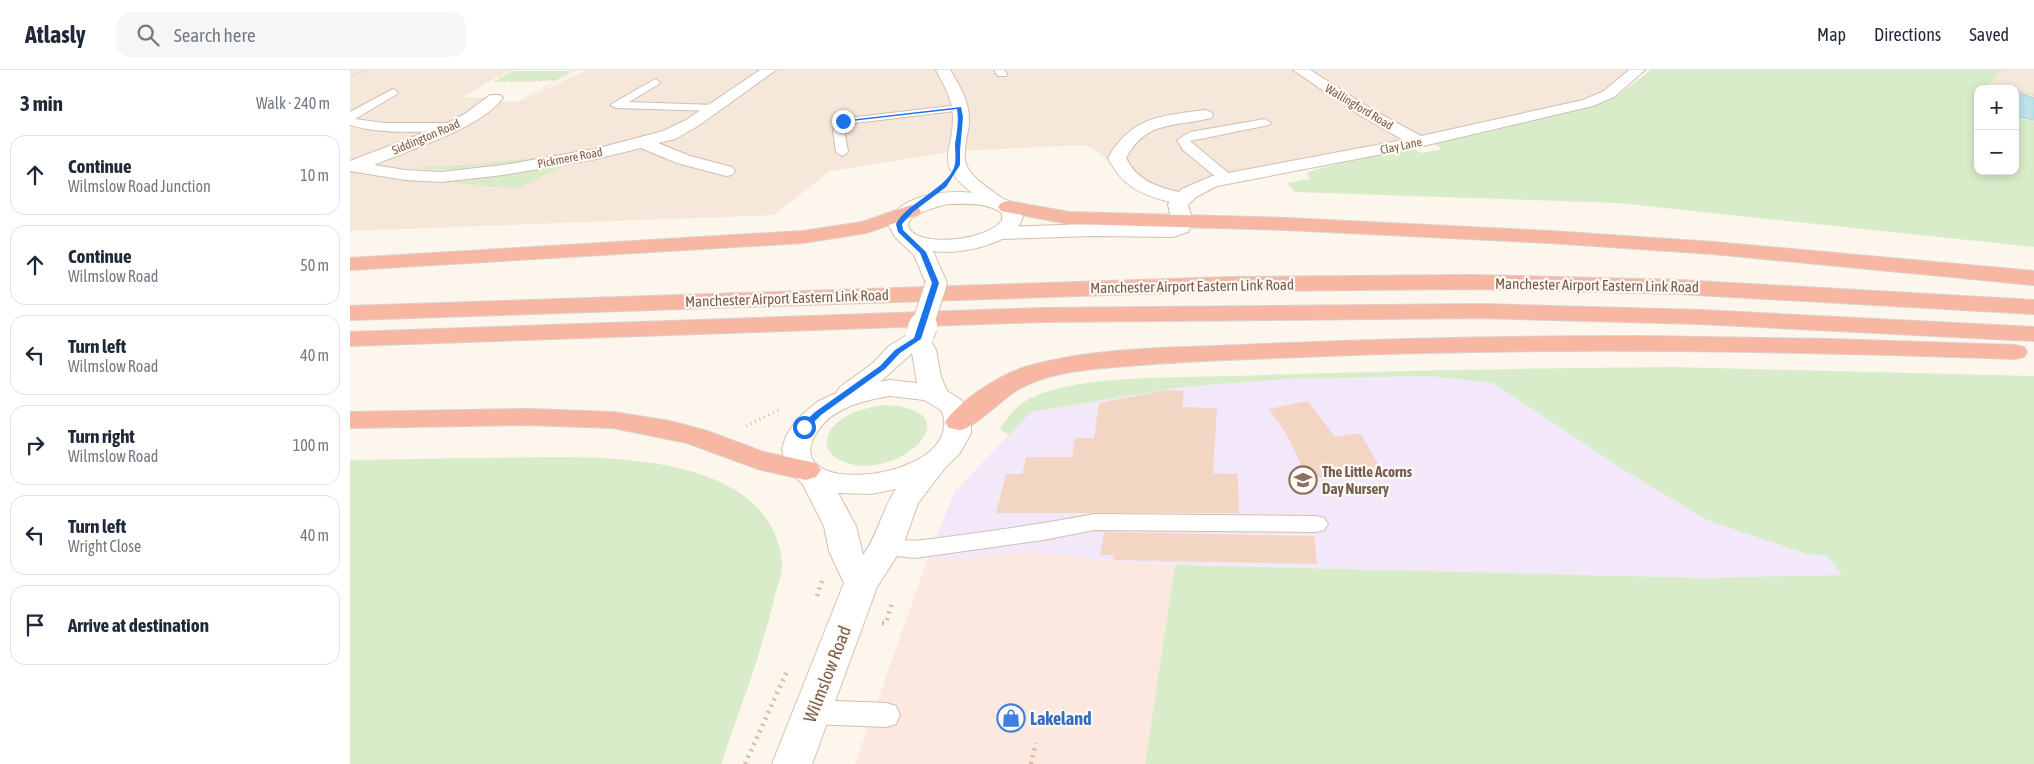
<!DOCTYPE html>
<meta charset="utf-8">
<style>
body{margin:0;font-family:"Asap Condensed",sans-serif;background:#f6f6f7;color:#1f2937}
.controls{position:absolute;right:15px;top:15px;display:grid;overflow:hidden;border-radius:10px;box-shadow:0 2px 8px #0003}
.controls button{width:45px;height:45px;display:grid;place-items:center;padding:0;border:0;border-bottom:1px solid #e0e1e3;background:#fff;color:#1f2937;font:25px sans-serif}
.stop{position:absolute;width:15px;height:15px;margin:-11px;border:4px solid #1a73e8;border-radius:50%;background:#fff}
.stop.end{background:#1a73e8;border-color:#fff;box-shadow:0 1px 5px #0008}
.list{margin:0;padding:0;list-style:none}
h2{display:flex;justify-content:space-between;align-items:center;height:65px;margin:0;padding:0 20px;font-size:21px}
h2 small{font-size:16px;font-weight:400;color:#747a83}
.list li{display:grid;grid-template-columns:32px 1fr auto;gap:15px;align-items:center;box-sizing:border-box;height:80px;margin:0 10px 10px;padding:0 10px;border:1px solid #e0e1e3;border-radius:15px}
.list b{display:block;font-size:19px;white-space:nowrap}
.list p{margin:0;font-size:16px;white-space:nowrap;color:#747a83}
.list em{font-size:16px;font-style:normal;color:#747a83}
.icon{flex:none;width:28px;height:28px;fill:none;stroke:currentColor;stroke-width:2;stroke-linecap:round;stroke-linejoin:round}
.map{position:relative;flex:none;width:1684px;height:694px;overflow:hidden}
header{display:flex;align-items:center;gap:30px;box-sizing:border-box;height:70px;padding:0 25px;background:#fff;border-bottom:1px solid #e0e1e3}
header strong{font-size:24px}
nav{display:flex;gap:28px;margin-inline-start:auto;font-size:18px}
.search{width:350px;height:45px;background:#f6f6f7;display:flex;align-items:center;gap:12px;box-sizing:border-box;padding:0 18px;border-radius:15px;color:#747a83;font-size:19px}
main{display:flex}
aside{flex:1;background:#fff}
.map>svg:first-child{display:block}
.residential{fill:#f5e8da}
.commercial{fill:#fde8e0}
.education{fill:#f3e8fa}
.green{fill:#d8ecc9}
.water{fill:#bfe3e8;stroke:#a5d3da}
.building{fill:#f3d5c3}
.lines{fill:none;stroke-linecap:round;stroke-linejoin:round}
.lane-casing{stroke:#d1beb0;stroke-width:2}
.street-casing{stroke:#d1beb0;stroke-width:2}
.secondary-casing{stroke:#d6c0b0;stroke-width:2}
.highway-casing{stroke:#dad1cd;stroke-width:2}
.path-far2{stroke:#d9b8a5;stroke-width:2;stroke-dasharray:0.5 2.5;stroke-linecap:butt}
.path-far1{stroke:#d9b8a5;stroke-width:3;stroke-dasharray:1 4;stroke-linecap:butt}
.path{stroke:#d9b8a5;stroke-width:4.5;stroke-dasharray:2 5;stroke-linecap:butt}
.lane{fill:#fff;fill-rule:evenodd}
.street{fill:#fff;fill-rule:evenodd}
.secondary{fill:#fff;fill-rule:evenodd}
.highway{fill:#f7b7a3;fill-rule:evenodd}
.secondary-bridge-far1-casing{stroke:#d6c0b0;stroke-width:23;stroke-linecap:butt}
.secondary-bridge-casing{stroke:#d6c0b0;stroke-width:30;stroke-linecap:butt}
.secondary-bridge-far1{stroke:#fff;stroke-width:21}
.secondary-bridge{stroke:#fff;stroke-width:28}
.route{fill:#1a73e8}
.labels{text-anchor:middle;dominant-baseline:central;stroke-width:4.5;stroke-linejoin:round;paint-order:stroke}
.far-street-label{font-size:12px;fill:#7a5c4d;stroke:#fffaf3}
.street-label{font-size:15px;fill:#7a5c4d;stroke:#fffaf3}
.education-label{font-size:15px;font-weight:bold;fill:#785e54;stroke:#fffaf3;text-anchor:start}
.near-street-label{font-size:18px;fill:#7a5c4d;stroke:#fffaf3}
.near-shop-label{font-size:18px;font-weight:bold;fill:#366cbe;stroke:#fffaf3;text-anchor:start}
</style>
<header>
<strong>Atlasly</strong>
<div class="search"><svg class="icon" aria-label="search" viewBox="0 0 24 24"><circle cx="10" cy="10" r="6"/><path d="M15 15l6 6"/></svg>Search here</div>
<nav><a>Map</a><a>Directions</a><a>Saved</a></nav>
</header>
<main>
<aside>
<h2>3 min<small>Walk · 240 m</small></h2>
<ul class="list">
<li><svg class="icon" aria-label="ahead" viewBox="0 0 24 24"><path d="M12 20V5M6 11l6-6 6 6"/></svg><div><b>Continue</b><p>Wilmslow Road Junction</p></div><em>10 m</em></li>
<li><svg class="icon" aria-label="ahead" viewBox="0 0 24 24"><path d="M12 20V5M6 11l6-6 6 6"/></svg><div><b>Continue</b><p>Wilmslow Road</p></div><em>50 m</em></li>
<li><svg class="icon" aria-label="left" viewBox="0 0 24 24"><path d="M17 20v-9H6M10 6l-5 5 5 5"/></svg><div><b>Turn left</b><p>Wilmslow Road</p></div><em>40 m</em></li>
<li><svg class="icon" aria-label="right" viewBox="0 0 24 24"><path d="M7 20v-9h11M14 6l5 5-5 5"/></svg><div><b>Turn right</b><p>Wilmslow Road</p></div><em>100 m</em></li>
<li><svg class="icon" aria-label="left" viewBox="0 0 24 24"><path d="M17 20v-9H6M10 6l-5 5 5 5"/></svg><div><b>Turn left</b><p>Wright Close</p></div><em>40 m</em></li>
<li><svg class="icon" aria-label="arrive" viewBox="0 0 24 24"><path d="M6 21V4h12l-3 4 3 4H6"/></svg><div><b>Arrive at destination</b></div></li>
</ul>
</aside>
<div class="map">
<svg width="1684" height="694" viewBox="0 0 1684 694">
<rect width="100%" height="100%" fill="#fdf6ec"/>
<g class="residential">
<path d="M0,0H159L114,27L144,28L141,31L170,32L236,0H1288L1259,24L934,98L839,123L804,122L736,75L607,81L480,101L424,145L0,161Z"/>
<path d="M1653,0H1684V52L1665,47V19H1634Z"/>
</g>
<path class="commercial" d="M681,482L798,494L825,495L795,694H505L577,491Z"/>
<path class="education" d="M1079,306L1143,313L1274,400L1359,451L1457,484L1477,486L1492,506L1356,508L798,494L681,482L577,491L605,421L681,342L832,317L935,309Z"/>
<g class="green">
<path d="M1301,0H1653L1634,19H1628L1625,29L1628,33V101H1665V47L1684,52V177L1268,133L945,122L937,113L960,109L957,104L958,102L974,97L1062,78L1072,83L1092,79L1082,73L1137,62L1252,33L1267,26Z"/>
<path d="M163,1H222L206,10L143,12Z"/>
<path d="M216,85L102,100L59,98L113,95Z"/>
<path d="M218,94L167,119L104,113V111L145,107Z"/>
<path d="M1322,297L1684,306V694H795L825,495L1356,508L1492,505L1477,486L1457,484L1359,451L1274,400L1143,313L1079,306L935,309L832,317L681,342L659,365L650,359C658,345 669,333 685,326C734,305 825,308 880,306C1027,301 1175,298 1322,297Z"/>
<path d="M535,335C620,339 559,403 505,395C476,390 465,368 492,349C505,340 520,337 535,335Z"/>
<path d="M128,388C215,388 419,369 432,492C433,502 428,515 425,525C412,582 390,638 371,694H0V390Z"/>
</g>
<path class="water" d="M1665,22L1684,28V50L1665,46Z"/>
<g class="building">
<path d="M816,320L834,321L832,337L867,338L863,403L888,404L889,443H646L656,404H672L676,387H722L725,368H744L749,333Z"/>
<path d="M958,331L985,367L1010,363L1031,399L958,409L936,363L919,339Z"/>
<path d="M754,462L964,466L967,494L763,490L764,485H750Z"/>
</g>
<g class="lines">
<g class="lane-casing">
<g id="lane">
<path d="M644,0H654L657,4L656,6H648Z"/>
<path d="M305,9L310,12L309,14L279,32L365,35L371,38L365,41L266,38L260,35Z"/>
<path d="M43,19L48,22L47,24L5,49L35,53H102L108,57L102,61C69,61 32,65 0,55V42Z"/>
<path d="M609,35L613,36L615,38L613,40L497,54L495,65L498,82L492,86L486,82L483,61L489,49Z"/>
<path d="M915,49L921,53L919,55L840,71L882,106L884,109L882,112H872L833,80L827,70L840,62Z"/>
<path d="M744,444L966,446L974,448L978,454L974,460L966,462L744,460L693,470L565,488L528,484L524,478L528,472C543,468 558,472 573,470C630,463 687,455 744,444Z"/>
<path d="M462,630L536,633L546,636L550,645L546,654L536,657L462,654L452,651L448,642L452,633Z"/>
</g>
</g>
<g class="street-casing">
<g id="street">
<path d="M410,0H426L348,56L325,69L308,73L340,86L382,97L385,101L382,105L376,106L327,93L291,78L246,89L153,105L91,112L55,110L0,101V91L96,54L116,43L140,25H150L153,28C131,58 59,80 24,95L55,100L91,102L153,95L245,79L313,61L336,50Z"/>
<path d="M943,0H960L1023,40L1071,66L1233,30L1254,21L1279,0H1295L1264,27L1243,36L1069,77L867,116L846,127L838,135L843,152L838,162L823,167L743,166L650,169L643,167L640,163L643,159L650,157L743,154H822L818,134L820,132C790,124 773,117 758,88C782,46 811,46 855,40L861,42L863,45L861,48C825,57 796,50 776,88C787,110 806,117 829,122L832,119L862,106L1053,70L1011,46Z"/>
</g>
</g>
<g class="secondary-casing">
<g id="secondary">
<path d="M586,0H600C610,16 620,33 619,53C618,66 612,81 616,94C621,108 641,120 652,128C657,131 664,132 668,137C682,149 660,166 650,170C630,179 604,184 583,181L597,213L594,218L586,220L578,218L564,185L545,167L539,156C541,151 542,145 546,141C563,124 599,120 622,123C583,91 603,86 603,47C603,30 594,15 586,0ZM598,134C617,134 636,132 652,143V150C640,169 579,177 562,162C545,146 590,136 598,134Z"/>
<path d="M570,257L579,259L582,264L580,269L586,280L591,307L597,321L611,330L621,344V363L610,383L595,398L568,433L552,478L527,517L462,694H422L494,513L479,481L474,456L452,413L445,407L435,392L432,379L436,366L447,349L467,332L486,323L490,317L523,293L539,276L557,265L561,259ZM562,283L567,313L540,310L530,312ZM540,326L574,330L591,340C595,347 595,355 593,362C579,414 427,424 467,362C482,338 514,330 540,326ZM546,419C532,440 528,465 513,485L506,456L488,423L521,424Z"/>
</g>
</g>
<g class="highway-casing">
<g id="highway">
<path d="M658,131L719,142L936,148L1200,161L1363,172L1684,201V215L1363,184L1200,173L936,160L719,154L651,141L648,137L651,133Z"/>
<path d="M561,135L568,137L571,141L568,145L516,163L453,173L0,200V188L453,161L512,152Z"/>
<path d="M1118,205L1329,210L1684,230V244L1329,224L1118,219L881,221L0,250V236L881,207Z"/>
<path d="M1131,234L1350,240L1684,257V271L1350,254L1131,248L692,252L0,276V262L692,238Z"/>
<path d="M1290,266L1478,269L1665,275L1674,277L1677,282L1674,287L1665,289C1435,281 1204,277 974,286C908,289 843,290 778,296C741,299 700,301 667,320C654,328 621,360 610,360C608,360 601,358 599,358L595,352C610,330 650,305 675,297C745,277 821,278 893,275C1026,269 1158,266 1290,266Z"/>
<path d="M179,339L263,342L320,351L357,361L414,382L466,393L471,400L466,407L456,410L408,399L337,373L263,358L179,355L0,358V342Z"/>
</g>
</g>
<g class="path-far2">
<path d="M0,6L19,0"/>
<path d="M149,7L162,0"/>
<path d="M161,12L207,10"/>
<path d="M1632,15L1661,19"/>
<path d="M1665,20L1684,25"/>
<path d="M170,31L227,0"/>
</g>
<path class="path-far1" d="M396,356L431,339"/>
<g class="path">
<path d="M467,526L472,511"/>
<path d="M532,553H536L543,530"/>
<path d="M395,694L438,599"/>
<path d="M681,694L686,673"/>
</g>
<use href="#lane" class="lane"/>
<use href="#street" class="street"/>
<use href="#secondary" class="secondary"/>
<use href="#highway" class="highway"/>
<g class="secondary-bridge-far1-casing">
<path id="secondary-bridge-far1" d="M572,257L586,214"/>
</g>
<g class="secondary-bridge-casing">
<path id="secondary-bridge" d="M570,264L573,256"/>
</g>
<use href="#secondary-bridge-far1" class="secondary-bridge-far1"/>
<use href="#secondary-bridge" class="secondary-bridge"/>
</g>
<path class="route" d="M611,37L613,47L610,81V95L596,117L563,142L552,154L553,160L576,182L589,213L571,269L550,283L535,299L471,345L457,359H451V355L465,342L530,296L545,280L564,268L582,213L570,183L548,162L546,154C557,132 601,117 605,94C606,87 605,80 605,74C607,62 609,51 607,39L493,52L490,51Z"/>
<defs>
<g id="school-ring" transform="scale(1.4375)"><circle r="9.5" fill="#fffaf3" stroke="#8d6e63" stroke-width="1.5"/><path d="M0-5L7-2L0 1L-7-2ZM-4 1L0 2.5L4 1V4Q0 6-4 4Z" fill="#8d6e63"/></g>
<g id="shop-ring" transform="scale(1.4375)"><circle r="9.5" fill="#fffaf3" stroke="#3f7fe0" stroke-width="1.5"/><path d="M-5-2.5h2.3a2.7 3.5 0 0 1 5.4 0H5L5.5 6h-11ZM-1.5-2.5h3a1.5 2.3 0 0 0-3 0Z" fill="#3f7fe0"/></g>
</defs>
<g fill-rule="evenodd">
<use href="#school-ring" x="953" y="410"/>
<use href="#shop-ring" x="661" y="648"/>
</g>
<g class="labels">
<g class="far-street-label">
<text transform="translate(1009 37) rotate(31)">Wallingford Road</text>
<text transform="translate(76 67) rotate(-23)">Siddington Road</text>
<text transform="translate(1051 76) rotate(-12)">Clay Lane</text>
<text transform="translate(220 88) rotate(-11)">Pickmere Road</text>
</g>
<g class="street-label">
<text transform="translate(1247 215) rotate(1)">Manchester Airport Eastern Link Road</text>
<text transform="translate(842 216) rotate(-1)">Manchester Airport Eastern Link Road</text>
<text transform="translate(437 228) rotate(-2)">Manchester Airport Eastern Link Road</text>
</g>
<g class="education-label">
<text x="972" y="401">The Little Acorns<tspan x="972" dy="17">Day Nursery</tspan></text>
</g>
<g class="near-street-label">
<text transform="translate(477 604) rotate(-69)">Wilmslow Road</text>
</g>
<g class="near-shop-label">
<text x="680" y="648">Lakeland</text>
</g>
</g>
</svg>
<div class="controls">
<button>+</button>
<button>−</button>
</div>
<div class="stop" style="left:454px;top:357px"></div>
<div class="stop end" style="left:493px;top:51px"></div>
</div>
</main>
